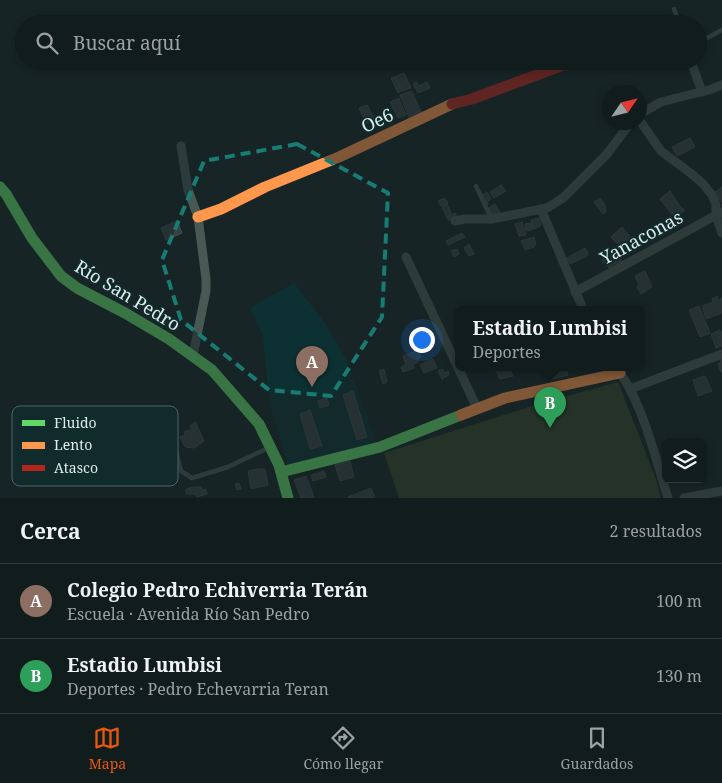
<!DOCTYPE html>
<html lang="es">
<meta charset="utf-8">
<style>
body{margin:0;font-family:"Noto Serif",serif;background:#1a2525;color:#f1f3f6}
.controls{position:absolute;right:15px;bottom:15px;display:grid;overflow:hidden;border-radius:8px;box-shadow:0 2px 8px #0003}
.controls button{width:45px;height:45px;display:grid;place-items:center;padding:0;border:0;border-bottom:1px solid #303a3b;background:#111c1c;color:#f1f3f6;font:25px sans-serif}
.compass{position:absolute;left:602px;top:85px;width:45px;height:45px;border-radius:50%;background:#111c1c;box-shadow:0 2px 8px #0003;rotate:55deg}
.you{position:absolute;left:421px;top:339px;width:18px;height:18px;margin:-12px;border:4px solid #fff;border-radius:50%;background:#1a73e8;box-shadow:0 0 0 8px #1a73e833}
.badge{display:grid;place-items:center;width:32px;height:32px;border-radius:50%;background:#ea580c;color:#fff;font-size:16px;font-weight:700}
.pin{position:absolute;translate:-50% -41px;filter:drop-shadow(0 1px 2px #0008)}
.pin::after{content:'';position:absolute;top:26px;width:18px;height:15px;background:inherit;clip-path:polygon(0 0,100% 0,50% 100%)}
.popup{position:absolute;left:455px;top:306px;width:190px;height:65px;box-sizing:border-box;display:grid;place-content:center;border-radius:8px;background:#111c1c;filter:drop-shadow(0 1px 4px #0005);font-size:16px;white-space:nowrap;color:#9ca1a3}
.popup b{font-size:19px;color:#f1f3f6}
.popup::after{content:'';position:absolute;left:50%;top:100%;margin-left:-10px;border:10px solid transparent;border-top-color:#111c1c}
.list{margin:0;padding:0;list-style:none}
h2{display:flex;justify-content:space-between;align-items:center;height:65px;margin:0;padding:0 20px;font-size:21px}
h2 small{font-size:16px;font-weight:400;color:#9ca1a3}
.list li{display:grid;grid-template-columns:32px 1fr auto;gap:15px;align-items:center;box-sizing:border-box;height:75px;padding:0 20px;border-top:1px solid #303a3b}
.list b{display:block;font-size:19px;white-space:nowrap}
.list p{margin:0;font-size:16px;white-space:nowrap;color:#9ca1a3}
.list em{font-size:16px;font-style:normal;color:#9ca1a3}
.icon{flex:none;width:28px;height:28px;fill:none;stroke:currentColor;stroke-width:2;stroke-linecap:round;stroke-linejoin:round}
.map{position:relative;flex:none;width:722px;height:498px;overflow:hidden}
.search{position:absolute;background:#111c1c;box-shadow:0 2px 8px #0003;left:15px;right:15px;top:15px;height:55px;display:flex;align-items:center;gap:12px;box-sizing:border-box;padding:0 18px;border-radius:28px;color:#9ca1a3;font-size:19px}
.sheet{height:215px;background:#111c1c}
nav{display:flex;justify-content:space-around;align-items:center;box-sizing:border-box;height:70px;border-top:1px solid #303a3b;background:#111c1c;font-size:14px;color:#9ca1a3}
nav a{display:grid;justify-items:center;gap:2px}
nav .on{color:#ea580c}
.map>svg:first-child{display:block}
.built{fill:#0d3132}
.green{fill:#33442a}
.building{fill:#364144;stroke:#424d4f}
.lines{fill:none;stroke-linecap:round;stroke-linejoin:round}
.lane{stroke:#485853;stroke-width:4.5}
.street{stroke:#485853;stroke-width:9}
.fast{stroke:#63d668;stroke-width:11}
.slow{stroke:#ff974d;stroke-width:11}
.jam{stroke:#b3261e;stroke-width:11}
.marked{fill:none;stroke:#197c74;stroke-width:4;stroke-dasharray:10 6;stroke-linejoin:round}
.labels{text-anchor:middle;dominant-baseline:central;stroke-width:4;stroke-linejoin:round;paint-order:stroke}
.street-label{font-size:18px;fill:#dbeaea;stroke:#112b2c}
.key{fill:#112b2c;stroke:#4e6465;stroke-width:1}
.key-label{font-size:14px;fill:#dbeaea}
</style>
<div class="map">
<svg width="722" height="498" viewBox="0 0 722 498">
<rect width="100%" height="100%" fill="#172526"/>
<path class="built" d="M294,283L325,323L347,361L376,442L288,466L269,402L263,335L250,308Z"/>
<path class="green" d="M618,382L656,479L661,498H399L384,453L545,402Z"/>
<g class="building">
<path d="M404,73L411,88L402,91L395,77Z"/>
<path d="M395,77L401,91L398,93L391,78Z"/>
<path d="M416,82L419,86L427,82L430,88L418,93L413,84Z"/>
<path d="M412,91L421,112L409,117L400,95Z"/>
<path d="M399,98L406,115L398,118L390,102Z"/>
<path d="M367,105L375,120L366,123L359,108Z"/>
<path d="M690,138L695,147L677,156L672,147Z"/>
<path d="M501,185L506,191L494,198L490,192Z"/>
<path d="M722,187V202L714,193Z"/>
<path d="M670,191L681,208L685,210L677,217L672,215L660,199Z"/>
<path d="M487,192L491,199L487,202L488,204L486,205L481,196Z"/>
<path d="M445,198L448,203L441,206L438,201Z"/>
<path d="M600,198L605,205L606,212L603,214L594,202Z"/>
<path d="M447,204L452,215L455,213L457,217L455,219L448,220L442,207Z"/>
<path d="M495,204L500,212L495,215L493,213L490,215L487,209Z"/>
<path d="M539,218L541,225L539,227L533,229L531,220Z"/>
<path d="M177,221L182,233L166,240L161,228Z"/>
<path d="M522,222L526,235L519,236L515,224Z"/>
<path d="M531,223L532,230L526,231L525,224Z"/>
<path d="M622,227L636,243L625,253L611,237Z"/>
<path d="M462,233L465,237L448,245L446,241Z"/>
<path d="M534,237L536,244L534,247L525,250L521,241Z"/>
<path d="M469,244L474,254L469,256L464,248Z"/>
<path d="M585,248L588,252L587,256L570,264L567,258Z"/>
<path d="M612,248L623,263L611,270L602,260L604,258L603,256Z"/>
<path d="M457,249L459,254L454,257L451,251Z"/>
<path d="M645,271L652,287L641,294L637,287L639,285L635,276Z"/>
<path d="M717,296L718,300L722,298V313L706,319L702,306L713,302L712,299Z"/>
<path d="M699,306L710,333L700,337L689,310Z"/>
<path d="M720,330L722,333V346L716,348L711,334Z"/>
<path d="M418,350L421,357L417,359L418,362L413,365L414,368L403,372L401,367L406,365L403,356Z"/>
<path d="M722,358V371L721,372L718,364L721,362L719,359Z"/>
<path d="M433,359L437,368L424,373L420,365Z"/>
<path d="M496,367H508L513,376L500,379L494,368Z"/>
<path d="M543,367H557L545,370Z"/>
<path d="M565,367L568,375L549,380L547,373Z"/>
<path d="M384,369L387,382L383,384L379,371Z"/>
<path d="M442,369L445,373L448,371L449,375L442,379L438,371Z"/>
<path d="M705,376L712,391L698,396L693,380Z"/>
<path d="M353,391L367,437L357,440L343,395Z"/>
<path d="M327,398L329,405L320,408L318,401Z"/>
<path d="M310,410L322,446L310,449L300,414Z"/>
<path d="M196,422L198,428L192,431L190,426Z"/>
<path d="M198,428L204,441L194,448L185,447L180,437L185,435L184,432L189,430L191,432Z"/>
<path d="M350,461L354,477L340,481L335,465Z"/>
<path d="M257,469H265L268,485L251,489L248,471Z"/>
<path d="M324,471L326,477L313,481L311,475Z"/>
<path d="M306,476L314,497L311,498H301L294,480Z"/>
<path d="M239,483L241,489L237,490L235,484Z"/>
<path d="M195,487H201L202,490L206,489L207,494L197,497L195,494H186V489Z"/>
<path d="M371,488L375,497L349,498L348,497Z"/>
</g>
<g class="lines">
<g class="lane">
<path d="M674,9L680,24"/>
<path d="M698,43L722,30"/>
<path d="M476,186L491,218"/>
<path d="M175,447L181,471L192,478L228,467L270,447"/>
</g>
<g class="street">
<path d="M691,61L702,92"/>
<path d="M640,114L661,102L709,90L722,85"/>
<path d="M640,121L661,151L693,175L703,184L712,195L716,204V215L722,233"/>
<path d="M181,146L188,190L198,217L206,279V291L193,355"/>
<path d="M541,209L583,309"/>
<path d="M455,221L465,219H492L547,208L563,198L607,154L631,122"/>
<path d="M406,257L477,408"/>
<path d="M575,292L722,212"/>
<path d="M615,367C641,396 656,460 668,498"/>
<path d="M630,389L722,354"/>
<path d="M684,498L722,491"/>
</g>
<g class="fast">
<path d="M0,187L6,194L32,238L61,276L77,288L125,313L169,339L212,370L259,424L279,465L288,498"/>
<path d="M281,472L380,447L461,415"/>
</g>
<g class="slow">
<path d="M198,217L221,209L265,187L339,157L452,104"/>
<path d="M461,415L505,398L620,373"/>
</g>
<path class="jam" d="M452,104L472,99L574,61"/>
</g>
<path d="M0 0H722V498H0ZM297,144L388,193L382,317L331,396L269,390L181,320L162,260L204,161Z" fill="#172526" fill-opacity=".55" fill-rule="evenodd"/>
<path class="marked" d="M297,144L388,193L382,317L331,396L269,390L181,320L162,260L204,161Z"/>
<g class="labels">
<g class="street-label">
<text transform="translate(377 120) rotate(-25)">Oe6</text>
<text transform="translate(641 237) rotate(-29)">Yanaconas</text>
<text transform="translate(128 295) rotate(31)">Río San Pedro</text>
</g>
</g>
<rect x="12" y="406" width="166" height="80" rx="8" class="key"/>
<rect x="22" y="420" width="23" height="6" fill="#63d668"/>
<rect x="22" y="442" width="23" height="7" fill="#ff974d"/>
<rect x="22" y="465" width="23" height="6" fill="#b3261e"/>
<g class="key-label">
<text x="54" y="428">Fluido</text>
<text x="54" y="450">Lento</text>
<text x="54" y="473">Atasco</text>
</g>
</svg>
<div class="controls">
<button><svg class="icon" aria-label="layers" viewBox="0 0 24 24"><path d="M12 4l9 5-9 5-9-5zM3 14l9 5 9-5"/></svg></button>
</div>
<svg class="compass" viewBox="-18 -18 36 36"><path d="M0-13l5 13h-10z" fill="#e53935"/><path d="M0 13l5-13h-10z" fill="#9ca1a3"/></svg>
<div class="you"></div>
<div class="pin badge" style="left:312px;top:387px;background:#8d6e63">A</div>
<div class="pin badge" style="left:550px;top:428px;background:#2e9e5b">B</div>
<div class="popup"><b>Estadio Lumbisi</b>Deportes</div>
<div class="search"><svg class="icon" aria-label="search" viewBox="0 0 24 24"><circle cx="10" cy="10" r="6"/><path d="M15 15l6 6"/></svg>Buscar aquí</div>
</div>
<section class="sheet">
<h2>Cerca<small>2 resultados</small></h2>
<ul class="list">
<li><span class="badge" style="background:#8d6e63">A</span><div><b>Colegio Pedro Echiverria Terán</b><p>Escuela · Avenida Río San Pedro</p></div><em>100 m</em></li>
<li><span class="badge" style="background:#2e9e5b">B</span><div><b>Estadio Lumbisi</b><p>Deportes · Pedro Echevarria Teran</p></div><em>130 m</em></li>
</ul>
</section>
<nav>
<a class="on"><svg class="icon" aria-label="map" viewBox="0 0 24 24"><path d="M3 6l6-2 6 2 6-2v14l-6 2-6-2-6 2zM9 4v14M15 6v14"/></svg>Mapa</a>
<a><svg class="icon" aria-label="directions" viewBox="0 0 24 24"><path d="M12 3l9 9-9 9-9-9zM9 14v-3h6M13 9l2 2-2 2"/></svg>Cómo llegar</a>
<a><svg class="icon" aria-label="saved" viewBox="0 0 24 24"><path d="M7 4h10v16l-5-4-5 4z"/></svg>Guardados</a>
</nav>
